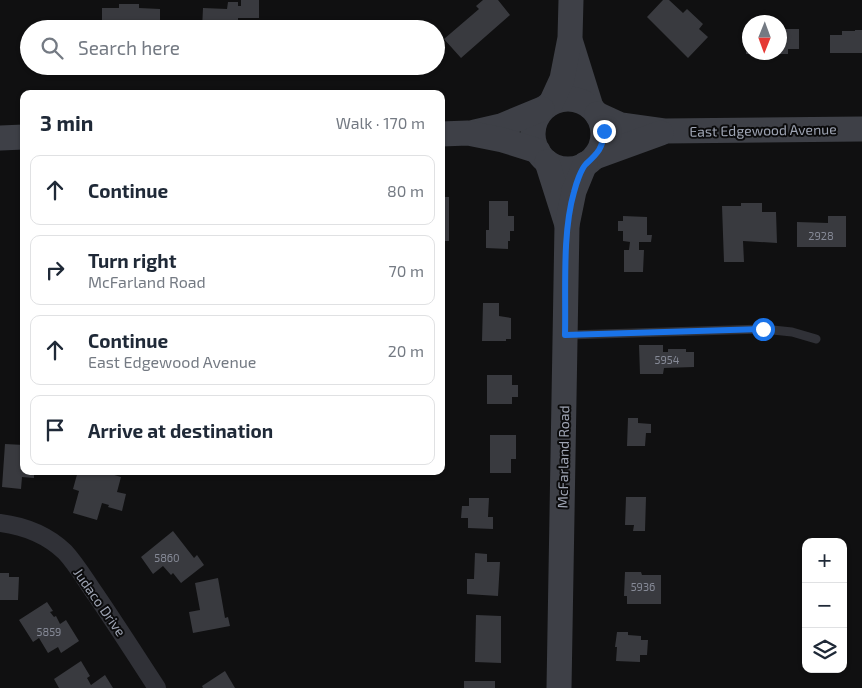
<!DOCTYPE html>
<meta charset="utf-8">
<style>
body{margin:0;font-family:"Exo 2",sans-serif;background:#f2f2f3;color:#1f2937}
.controls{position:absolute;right:15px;bottom:15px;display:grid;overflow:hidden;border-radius:10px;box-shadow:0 1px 4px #0004}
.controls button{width:45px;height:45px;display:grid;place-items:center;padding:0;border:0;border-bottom:1px solid #e0e1e3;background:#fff;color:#1f2937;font:25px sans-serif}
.compass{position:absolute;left:742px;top:15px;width:45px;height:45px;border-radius:50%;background:#fff;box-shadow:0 1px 4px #0004;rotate:181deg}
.stop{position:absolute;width:15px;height:15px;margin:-11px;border:4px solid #1a73e8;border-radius:50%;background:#fff}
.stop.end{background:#1a73e8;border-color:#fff;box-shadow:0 1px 5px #0008}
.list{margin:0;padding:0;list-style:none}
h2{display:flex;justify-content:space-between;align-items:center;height:65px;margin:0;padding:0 20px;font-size:21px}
h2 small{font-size:16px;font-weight:400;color:#747a83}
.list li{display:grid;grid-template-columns:32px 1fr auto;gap:15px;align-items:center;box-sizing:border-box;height:70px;margin:0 10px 10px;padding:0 10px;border:1px solid #e0e1e3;border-radius:10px}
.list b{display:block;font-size:19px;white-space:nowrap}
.list p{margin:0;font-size:16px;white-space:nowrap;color:#747a83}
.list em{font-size:16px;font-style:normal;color:#747a83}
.icon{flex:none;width:28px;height:28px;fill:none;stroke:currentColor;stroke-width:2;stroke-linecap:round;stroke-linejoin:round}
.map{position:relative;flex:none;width:862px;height:688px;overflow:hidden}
.search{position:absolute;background:#fff;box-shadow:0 1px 4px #0004;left:20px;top:20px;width:425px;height:55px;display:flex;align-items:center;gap:12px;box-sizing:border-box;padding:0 18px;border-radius:28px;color:#747a83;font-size:19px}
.panel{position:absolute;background:#fff;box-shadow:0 1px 4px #0004;left:20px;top:90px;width:425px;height:385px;border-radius:10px}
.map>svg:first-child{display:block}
.building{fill:#393a3f}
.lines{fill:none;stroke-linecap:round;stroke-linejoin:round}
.lane{stroke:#303137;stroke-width:9}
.street{stroke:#303137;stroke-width:18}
.secondary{stroke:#3e4047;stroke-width:25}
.route{stroke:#1a73e8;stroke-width:6}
.labels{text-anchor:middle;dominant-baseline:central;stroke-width:4;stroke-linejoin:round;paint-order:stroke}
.number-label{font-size:11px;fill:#868a97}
.street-label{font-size:14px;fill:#9fa5b4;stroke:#0b0b0c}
</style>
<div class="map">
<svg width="862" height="688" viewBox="0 0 862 688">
<rect width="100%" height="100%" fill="#101011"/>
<g class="building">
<path d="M241,0H259V18H238V29H202L203,8L227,9L228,2H238V6H241Z"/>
<path d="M483,0H498L510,15L461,58L444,39L479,9L476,6Z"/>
<path d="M663,0H669L683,13L687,9L703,24L699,29L708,37L688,58L647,17Z"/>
<path d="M119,4H139V8L160,9V29H102V8H119Z"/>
<path d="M746,29H750V52H780V29H799V49H788V54H746Z"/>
<path d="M855,30H862V53H830V35H842V31H855Z"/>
<rect x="441" y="197" width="8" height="44"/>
<path d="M489,201H508V216H514V231H510V241H508V249L486,248V230H489Z"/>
<path d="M741,203H762V212H776L777,243L743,241L744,262H724L722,206H741Z"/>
<path d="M623,216L647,217V235H652L651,242H639V250H644L643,272H624V250H629L630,242L623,241V231H618V221H623Z"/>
<path d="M828,216H846V247H797V222L828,223Z"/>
<path d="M483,303H499V316L511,318V339H506V341H482Z"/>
<path d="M639,345H663V352H668V349H686V352H694V367L664,368L663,374H640Z"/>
<path d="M487,375H512V385H518V397H512V404H487Z"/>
<path d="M628,418H638V423L651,424V433H646L645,446H627Z"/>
<path d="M490,435H516V459H511V473H490Z"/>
<path d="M5,444L24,445V471H48V474L34,473V478L22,477L21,489L2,487Z"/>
<path d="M78,471H101L121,477L117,492L126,494L122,511L108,507L109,505L102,503L97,520L73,513L79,491L73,489Z"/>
<path d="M626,497H646L645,531H633L634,525H625Z"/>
<path d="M469,498H489L488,517H493V529L468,528V518H461L462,506H469Z"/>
<path d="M173,531L194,558L197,555L204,565L181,583L173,573L171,575L163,566L153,574L141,557Z"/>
<path d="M475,553L487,554V562H500L498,596L467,594V579H474Z"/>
<path d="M625,572H641L642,575H661V604H627V596H624Z"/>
<path d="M0,573H9V577H19L18,600H0Z"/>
<path d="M218,578L225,618L228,617L230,626L193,633L189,612L200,610L195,583Z"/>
<path d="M47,602L53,611L50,612L54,617L56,616L60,624L66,620L79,641L61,653L58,647L48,653L39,638L33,642L19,620Z"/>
<path d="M476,615L501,616V663L475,662Z"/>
<path d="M617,632H628V635L641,636V640H648L647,655H640V662L616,661L617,647H615Z"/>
<path d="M81,661L90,676L87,678L91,685L105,675L113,688H59L54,679Z"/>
<path d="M225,671L235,688H203L202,686Z"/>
<rect x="464" y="681" width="31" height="7"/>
</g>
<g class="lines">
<path class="lane" d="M568,335L763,329L792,332L816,339"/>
<path class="street" d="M0,523C24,526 47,535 65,552C77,565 86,581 96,595C117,626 137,657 157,688"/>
<g class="secondary">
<path d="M571,43L591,107"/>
<circle cx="568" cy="134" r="35"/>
<path d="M551,103L562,79L570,38L571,0"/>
<path d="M597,114L621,125L664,131L862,129"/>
<path d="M475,132L501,126L542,109"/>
<path d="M441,134L468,133L503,140L538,151"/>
<path d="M0,138L24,137"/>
<path d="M595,157L661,133"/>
<path d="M547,162L567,225"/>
<path d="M559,688L567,225L574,191L585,164"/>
</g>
</g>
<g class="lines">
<path class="route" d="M604,131C603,148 598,153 586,164C581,169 576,184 574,192C562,233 566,291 565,335L763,329"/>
</g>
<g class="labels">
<g class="number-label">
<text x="821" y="235">2928</text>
<text x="667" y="359">5954</text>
<text x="167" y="557">5860</text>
<text x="643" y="586">5936</text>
<text x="49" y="631">5859</text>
</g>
<g class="street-label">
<text transform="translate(763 130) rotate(-1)">East Edgewood Avenue</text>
<text transform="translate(563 457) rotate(-89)">McFarland Road</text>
<text transform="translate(100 602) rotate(55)">Judaco Drive</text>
</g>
</g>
</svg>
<div class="controls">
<button>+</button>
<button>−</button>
<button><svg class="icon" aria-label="layers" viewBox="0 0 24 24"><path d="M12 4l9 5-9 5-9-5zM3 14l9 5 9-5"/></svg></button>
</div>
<svg class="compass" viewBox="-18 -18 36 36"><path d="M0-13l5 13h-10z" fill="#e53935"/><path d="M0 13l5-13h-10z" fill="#747a83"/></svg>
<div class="stop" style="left:763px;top:329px"></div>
<div class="stop end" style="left:604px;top:131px"></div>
<div class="search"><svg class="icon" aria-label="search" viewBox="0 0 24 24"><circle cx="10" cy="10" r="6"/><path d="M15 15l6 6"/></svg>Search here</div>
<section class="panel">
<h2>3 min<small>Walk · 170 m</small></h2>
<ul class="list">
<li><svg class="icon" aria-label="ahead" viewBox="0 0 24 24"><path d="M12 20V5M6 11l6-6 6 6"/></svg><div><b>Continue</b></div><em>80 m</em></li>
<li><svg class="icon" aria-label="right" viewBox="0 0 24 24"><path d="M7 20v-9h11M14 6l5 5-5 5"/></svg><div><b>Turn right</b><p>McFarland Road</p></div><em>70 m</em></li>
<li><svg class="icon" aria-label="ahead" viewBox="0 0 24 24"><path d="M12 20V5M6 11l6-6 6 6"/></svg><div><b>Continue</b><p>East Edgewood Avenue</p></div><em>20 m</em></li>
<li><svg class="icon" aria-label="arrive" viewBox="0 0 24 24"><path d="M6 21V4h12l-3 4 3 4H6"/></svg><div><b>Arrive at destination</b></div></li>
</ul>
</section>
</div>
